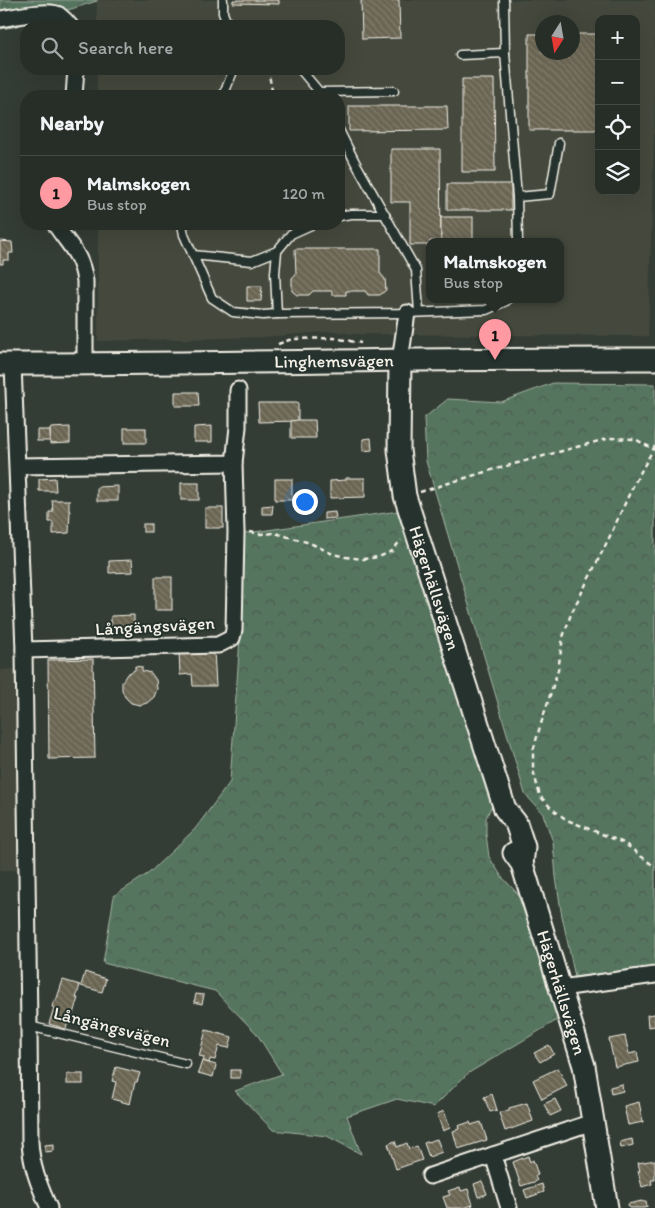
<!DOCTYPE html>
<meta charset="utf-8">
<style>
body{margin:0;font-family:Itim,sans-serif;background:#2f3630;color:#f1f3f6}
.controls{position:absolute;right:15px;top:15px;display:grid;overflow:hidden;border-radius:10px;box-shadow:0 5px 20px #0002}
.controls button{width:45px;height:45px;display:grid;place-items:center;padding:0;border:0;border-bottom:1px solid #434a45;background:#272e28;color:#f1f3f6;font:25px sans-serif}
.compass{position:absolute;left:535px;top:15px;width:45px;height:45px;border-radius:50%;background:#272e28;box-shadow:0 5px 20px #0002;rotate:191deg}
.you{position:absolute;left:304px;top:501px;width:18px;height:18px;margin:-12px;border:4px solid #fff;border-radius:50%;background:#1a73e8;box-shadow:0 0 0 8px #1a73e833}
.badge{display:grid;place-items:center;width:32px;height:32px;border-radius:50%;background:#ff9aa2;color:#111;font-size:16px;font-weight:700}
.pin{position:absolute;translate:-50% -41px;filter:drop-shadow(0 1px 2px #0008)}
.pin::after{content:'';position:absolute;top:26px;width:18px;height:15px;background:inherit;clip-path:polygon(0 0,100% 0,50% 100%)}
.popup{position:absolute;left:426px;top:238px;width:138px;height:65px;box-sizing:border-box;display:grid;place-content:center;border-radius:10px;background:#272e28;filter:drop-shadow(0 1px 4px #0005);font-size:16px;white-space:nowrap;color:#a4a8a8}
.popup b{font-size:19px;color:#f1f3f6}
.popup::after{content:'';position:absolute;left:50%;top:100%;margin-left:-10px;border:10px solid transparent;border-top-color:#272e28}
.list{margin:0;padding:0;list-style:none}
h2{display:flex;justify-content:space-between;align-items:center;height:65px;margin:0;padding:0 20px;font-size:21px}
h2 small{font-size:16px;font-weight:400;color:#a4a8a8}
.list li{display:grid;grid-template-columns:32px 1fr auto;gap:15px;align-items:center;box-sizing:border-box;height:75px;padding:0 20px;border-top:1px solid #434a45}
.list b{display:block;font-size:19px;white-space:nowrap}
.list p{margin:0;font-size:16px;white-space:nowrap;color:#a4a8a8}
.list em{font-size:16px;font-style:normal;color:#a4a8a8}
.icon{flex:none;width:28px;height:28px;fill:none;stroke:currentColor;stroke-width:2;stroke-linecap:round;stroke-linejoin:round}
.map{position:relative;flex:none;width:655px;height:1208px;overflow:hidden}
.search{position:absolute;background:#272e28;box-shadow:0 5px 20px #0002;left:20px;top:20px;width:325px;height:55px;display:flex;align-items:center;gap:12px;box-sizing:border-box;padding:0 18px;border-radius:20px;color:#a4a8a8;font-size:19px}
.panel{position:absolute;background:#272e28;box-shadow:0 5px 20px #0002;left:20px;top:90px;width:325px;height:140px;border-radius:20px}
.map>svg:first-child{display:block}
.built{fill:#44493e;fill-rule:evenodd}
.forest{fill:url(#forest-crowns);stroke:#a4b3a3}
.building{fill:url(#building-back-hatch);stroke:#f4f1e8}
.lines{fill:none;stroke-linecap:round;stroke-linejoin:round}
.lane-casing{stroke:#f4f1e8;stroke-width:11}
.street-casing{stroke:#f4f1e8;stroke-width:19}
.secondary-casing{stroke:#f4f1e8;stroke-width:25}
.path{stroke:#f4f1e8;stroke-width:2.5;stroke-dasharray:5 4;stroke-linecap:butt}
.lane{stroke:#26332d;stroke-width:8}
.street{stroke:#26332d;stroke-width:15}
.secondary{stroke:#26332d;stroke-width:21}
.labels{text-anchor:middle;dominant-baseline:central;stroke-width:4;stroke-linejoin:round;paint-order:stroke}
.street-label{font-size:18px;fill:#f4f1e8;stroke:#26332d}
</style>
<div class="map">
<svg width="655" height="1208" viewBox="0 0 655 1208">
<defs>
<pattern id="forest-crowns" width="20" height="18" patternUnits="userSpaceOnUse" patternTransform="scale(1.25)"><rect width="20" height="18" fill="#54755e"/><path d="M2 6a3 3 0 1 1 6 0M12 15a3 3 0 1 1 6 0" fill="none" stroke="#4e5c51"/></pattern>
<pattern id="building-back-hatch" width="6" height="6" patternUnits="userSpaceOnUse" patternTransform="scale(1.25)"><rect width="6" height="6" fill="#6a6553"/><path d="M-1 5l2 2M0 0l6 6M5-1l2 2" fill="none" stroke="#807c6c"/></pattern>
</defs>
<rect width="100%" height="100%" fill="#343d35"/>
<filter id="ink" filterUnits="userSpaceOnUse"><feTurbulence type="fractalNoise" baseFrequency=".02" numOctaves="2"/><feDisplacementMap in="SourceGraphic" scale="10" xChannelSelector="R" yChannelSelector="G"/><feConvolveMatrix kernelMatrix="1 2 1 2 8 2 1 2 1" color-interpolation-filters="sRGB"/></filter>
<g filter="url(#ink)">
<g class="built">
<path d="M97,0H655V104L648,336L352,334L335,331L263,337L98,341V224H339V96H97V69H339V26H97ZM599,19H636V191H599ZM542,22H572V52H542ZM430,241H560V299H430Z"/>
<path d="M15,669L18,870H0V670Z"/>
</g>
<g class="forest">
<path d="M0,0H97V1L13,27L0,29Z"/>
<path d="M553,383L655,384V968L575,977L561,911L556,877L553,842L543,814L525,794L426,461L424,418L448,399L501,402Z"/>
<path d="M399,511L493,803L486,818V834L489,857L502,877L517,893L549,974L564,1016L467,1074L434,1107L397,1099L347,1116L361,1154L327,1136L273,1130L235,1091L282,1074L257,1034L215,991L103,963L114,896L149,873L195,829L230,782L240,638V534Z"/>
</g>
<g class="building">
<path d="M233,0H279V4L233,3Z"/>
<path d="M361,0H399L400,38L362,39Z"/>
<path d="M529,34H542V52H572V34H599V130H529Z"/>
<path d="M462,79H494L495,172H462Z"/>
<path d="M349,106H447L448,130L349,131Z"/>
<path d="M391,149H440L441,241H430V245H410V202H391Z"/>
<rect x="447" y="184" width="64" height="26"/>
<rect x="441" y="217" width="32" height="24"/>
<path d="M0,241L12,242L13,253H9V260H3V264H0Z"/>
<path d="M295,249H380V273L385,279L386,290L380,295H368L365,291H346V295H332V291H313L309,295H297L292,291V278L296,274Z"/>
<path d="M247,286H262L261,301H247Z"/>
<path d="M175,392H198L199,406H175Z"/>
<path d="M258,403H298V421L259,422Z"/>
<path d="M298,420H315L316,438H291V421Z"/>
<path d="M212,426V442H194V427Z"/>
<path d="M70,427V443L50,444V428Z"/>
<rect x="124" y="428" width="22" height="15"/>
<rect x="37" y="430" width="13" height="11"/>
<path d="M371,438L372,450L363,451V439Z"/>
<path d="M55,478L56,491H39V479Z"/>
<path d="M346,478H365V497L330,498V481L346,480Z"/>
<rect x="275" y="479" width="17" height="21"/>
<rect x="181" y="483" width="18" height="17"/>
<path d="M118,486V501H97V487Z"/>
<path d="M52,500H69V511H70L69,533L53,534V522H49V512H53Z"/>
<path d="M273,505L272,514H262V506Z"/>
<rect x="205" y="508" width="18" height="20"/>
<path d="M335,512L336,518L324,519V513Z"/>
<rect x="143" y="524" width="8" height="8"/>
<path d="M132,560L133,572L109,573V561Z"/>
<rect x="155" y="577" width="17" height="33"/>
<path d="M134,615V627H111V616Z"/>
<path d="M214,650L216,686H193L192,674L180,675L179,652Z"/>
<path d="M93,659L95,758L49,759L48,660Z"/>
<path d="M135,666L142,667V671L151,673L156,680L157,689L154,697L147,703L140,705L131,703L125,697L122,690V682L127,674L135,670Z"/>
<path d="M85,972L106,979L102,992L81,986Z"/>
<path d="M63,980L80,985L76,998H78L70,1023L68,1022L66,1029L49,1024L54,1007H52L54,1000L56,1001Z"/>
<path d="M196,994L204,995L202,1004L194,1002Z"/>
<path d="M655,1014V1026L648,1027L647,1015Z"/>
<path d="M143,1029L148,1030L145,1041L140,1040Z"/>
<path d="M206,1030L232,1037L229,1048L219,1046L215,1060L210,1059L209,1063L203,1061L204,1057L199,1056Z"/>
<path d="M625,1036L629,1054L637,1052L639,1062L615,1067L609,1039Z"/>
<path d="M549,1045L554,1054L540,1062L534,1053Z"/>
<path d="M202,1061L216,1065L213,1077L198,1073Z"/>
<path d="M116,1067L140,1073L137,1082H135L130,1104L112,1099L116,1082L112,1081Z"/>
<path d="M558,1068L567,1086L542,1099L533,1080Z"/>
<rect x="231" y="1070" width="9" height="8"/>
<rect x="67" y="1074" width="16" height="10"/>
<path d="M622,1084L623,1091L611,1094L610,1087Z"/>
<path d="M492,1094L497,1110L490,1112L484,1097Z"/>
<path d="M555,1099L561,1111L550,1116L544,1104Z"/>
<path d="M639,1102L643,1122L628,1125L624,1106Z"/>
<path d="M527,1103L533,1121L505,1131L499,1113L509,1110V1108Z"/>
<path d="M444,1111L450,1128L443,1131L437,1114Z"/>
<path d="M470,1122L471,1125L481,1122L487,1140L458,1149L453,1131L459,1129L458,1126Z"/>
<path d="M437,1139L442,1152L429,1157L424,1143Z"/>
<path d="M632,1139L633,1145L621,1148L620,1142Z"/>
<path d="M395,1141L397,1147L407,1143L409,1149L417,1146L422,1160L396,1169L388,1144Z"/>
<path d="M54,1144V1151L45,1152V1145Z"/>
<path d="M528,1156L530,1162L533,1160L538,1175L535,1176L537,1181L521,1186L513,1162Z"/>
<path d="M655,1160V1180H651L652,1184L642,1187L638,1171H640L638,1163Z"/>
<path d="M482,1181L487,1194L478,1197L474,1184Z"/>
<path d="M542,1184L544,1192L527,1198L524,1190Z"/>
<path d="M460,1187L461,1191L468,1189L473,1205L463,1208H447L443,1197L450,1195L448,1191Z"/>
<path d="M642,1201L643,1202H646L647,1207L644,1208H629L628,1204Z"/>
</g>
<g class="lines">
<g class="lane-casing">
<g id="lane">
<path d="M223,0V13L228,26"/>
<path d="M504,0L505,53L517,197L518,241"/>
<path d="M460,55L505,53"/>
<path d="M300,69L321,94"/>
<path d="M320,92L394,91"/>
<path d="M223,96L234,69"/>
<path d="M339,130L355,162L416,270L419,312"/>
<path d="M517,197L550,194L559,143"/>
<path d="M339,216L351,214H385"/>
<path d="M182,224L184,235L212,298L233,312L263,315L277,314L407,313L486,310L506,301L508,299"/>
<path d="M193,255L252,261L277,251"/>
<path d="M277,314L275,273L277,251L291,234L313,224"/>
<path d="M29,1026L186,1064"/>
</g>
</g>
<g class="street-casing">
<g id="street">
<path d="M0,19C13,17 49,9 59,15C63,18 67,22 70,26"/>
<path d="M74,96L76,69"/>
<path d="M55,224C69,246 81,253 85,281V364"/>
<path d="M400,361L407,313"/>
<path d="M13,364L24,650L29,1026L30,1141C31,1166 39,1185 49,1208"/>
<path d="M18,466L234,463L238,427V390"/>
<path d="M24,650L218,645L232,638L234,630L236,532L234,463"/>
<path d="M561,988L655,975"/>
<path d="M493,1155L509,1208"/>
<path d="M430,1176L593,1122"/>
</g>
</g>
<g class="secondary-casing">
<g id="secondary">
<path id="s1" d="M400,361L399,450L405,496L505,809L516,823L524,847L522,864"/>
<path id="s2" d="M0,364C218,364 437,358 655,359"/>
<path id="s3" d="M514,853L522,864L584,1066L607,1208"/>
</g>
</g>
<g class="path">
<path d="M268,69L273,96"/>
<path d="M278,344L292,339L334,338L361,343"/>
<path d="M655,446L633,486L609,538L571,614L563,637L558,670L539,730L533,751V770L540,796L552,809L567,820L624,843L655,867"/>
<path d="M420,492L488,471L610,438L635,439L655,450"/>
<path d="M250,532L260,534L275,533L310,543L333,554L346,557L363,559L379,557L392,551L401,540"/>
</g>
<use href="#lane" class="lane"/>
<use href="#street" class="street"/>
<use href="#secondary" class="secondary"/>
</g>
</g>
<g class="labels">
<g class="street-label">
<text stroke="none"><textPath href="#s2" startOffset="334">Linghemsvägen</textPath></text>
<text stroke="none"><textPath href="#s1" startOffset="232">Hägerhällsvägen</textPath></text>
<text transform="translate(155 626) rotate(-3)">Långängsvägen</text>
<text stroke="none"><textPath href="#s3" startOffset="148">Hägerhällsvägen</textPath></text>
<text transform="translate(112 1027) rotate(14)">Långängsvägen</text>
</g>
</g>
</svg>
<div class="controls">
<button>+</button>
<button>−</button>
<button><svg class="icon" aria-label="locate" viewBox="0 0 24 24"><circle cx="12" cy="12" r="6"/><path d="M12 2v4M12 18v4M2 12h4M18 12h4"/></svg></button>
<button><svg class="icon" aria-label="layers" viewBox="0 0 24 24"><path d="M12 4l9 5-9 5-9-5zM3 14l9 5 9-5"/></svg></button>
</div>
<svg class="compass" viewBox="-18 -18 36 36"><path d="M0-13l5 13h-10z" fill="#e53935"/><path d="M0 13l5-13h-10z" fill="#a4a8a8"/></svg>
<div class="you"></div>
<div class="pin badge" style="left:495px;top:360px">1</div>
<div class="popup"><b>Malmskogen</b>Bus stop</div>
<div class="search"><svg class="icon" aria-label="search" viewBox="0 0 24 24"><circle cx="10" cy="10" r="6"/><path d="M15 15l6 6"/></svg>Search here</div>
<section class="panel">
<h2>Nearby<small></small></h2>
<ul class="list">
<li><span class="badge">1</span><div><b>Malmskogen</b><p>Bus stop</p></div><em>120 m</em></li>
</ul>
</section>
</div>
